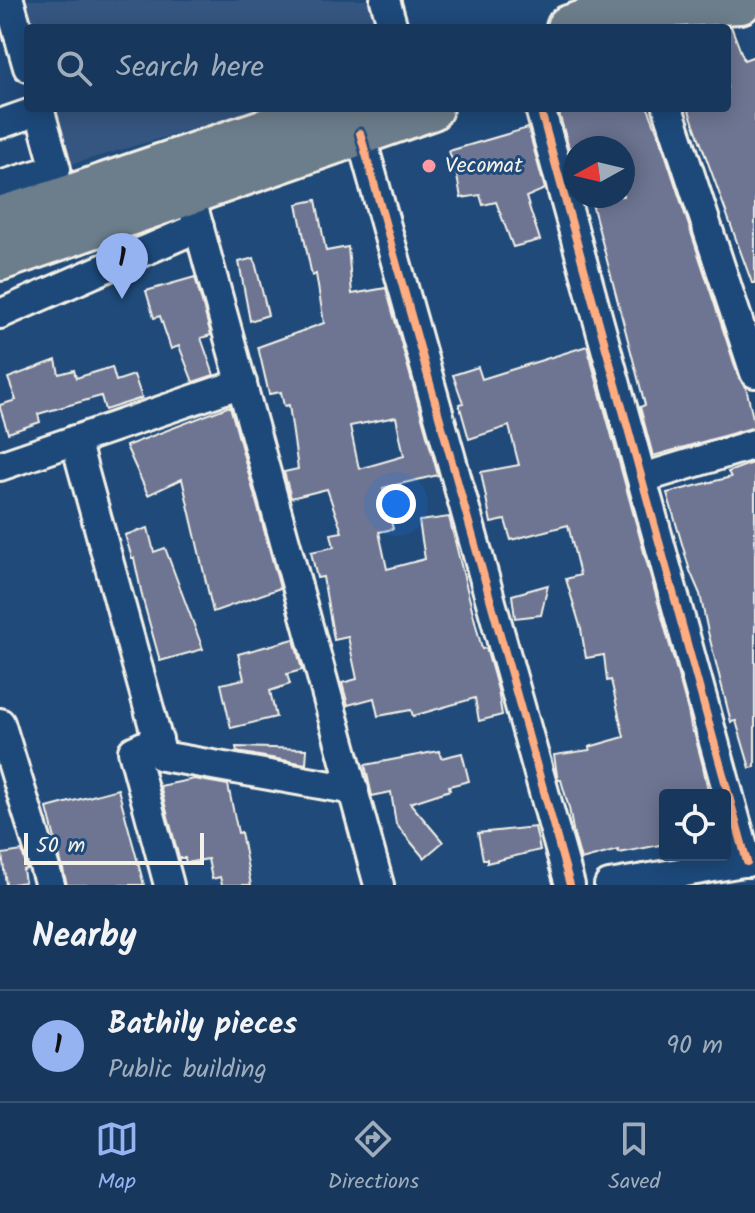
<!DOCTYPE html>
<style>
body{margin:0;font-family:Kalam,sans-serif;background:#203f62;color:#f1f3f6}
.controls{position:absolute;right:24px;bottom:24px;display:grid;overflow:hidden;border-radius:8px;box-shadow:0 4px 20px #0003}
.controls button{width:72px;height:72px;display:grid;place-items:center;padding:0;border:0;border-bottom:2px solid #365272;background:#17385c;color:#f1f3f6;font:40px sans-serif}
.compass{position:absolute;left:563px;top:136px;width:72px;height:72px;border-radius:50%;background:#17385c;box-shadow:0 4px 20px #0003;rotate:262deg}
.scale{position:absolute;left:24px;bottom:20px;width:180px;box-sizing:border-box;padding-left:8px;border:4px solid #f4f1e8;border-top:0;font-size:22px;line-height:28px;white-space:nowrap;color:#f4f1e8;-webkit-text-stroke:6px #1f4a7a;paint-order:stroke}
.you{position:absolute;left:396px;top:504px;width:28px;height:28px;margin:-20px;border:6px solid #fff;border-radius:50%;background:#1a73e8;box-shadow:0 0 0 12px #1a73e833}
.badge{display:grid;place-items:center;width:52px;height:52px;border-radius:50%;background:#95b2f1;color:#111;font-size:26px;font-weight:700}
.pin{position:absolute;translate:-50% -66px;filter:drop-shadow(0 2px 4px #0008)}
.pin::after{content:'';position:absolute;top:42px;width:28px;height:24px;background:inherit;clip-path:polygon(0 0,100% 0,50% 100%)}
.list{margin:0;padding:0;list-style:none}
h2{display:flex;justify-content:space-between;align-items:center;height:104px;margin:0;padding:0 32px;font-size:34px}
h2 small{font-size:26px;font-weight:400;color:#9eacbb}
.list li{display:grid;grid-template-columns:52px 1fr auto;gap:24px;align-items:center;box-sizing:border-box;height:112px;padding:0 32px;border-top:2px solid #365272}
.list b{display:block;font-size:30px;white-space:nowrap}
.list p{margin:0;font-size:26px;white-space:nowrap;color:#9eacbb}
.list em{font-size:26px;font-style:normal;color:#9eacbb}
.icon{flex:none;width:44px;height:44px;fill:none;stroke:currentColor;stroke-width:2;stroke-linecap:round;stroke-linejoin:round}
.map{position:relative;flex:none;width:755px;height:885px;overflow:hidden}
.search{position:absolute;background:#17385c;box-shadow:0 4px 20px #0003;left:24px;right:24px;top:24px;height:88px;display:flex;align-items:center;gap:20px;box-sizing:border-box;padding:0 28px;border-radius:8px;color:#9eacbb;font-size:30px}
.sheet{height:216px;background:#17385c}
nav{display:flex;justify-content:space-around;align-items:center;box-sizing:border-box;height:112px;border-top:2px solid #365272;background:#17385c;font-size:22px;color:#9eacbb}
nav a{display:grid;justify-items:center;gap:4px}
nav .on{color:#95b2f1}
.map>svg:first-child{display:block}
.built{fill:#365781}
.building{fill:#6d7492;stroke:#f4f1e8;stroke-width:2;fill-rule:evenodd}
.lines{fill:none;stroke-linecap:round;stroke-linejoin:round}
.minor-casing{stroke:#f4f1e8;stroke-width:34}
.primary-casing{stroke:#f4f1e8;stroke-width:50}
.minor{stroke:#1f4a7a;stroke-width:28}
.primary{stroke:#6c7d8b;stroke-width:44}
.cycleway-casing{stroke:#1f4a7a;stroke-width:13}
.cycleway{stroke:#ffac80;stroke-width:8}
.poi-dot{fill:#ff9aa2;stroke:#1f4a7a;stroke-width:3}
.labels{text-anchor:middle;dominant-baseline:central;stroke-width:6;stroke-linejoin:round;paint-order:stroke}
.poi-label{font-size:22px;fill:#f4f1e8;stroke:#1f4a7a;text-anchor:start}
</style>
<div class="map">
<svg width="755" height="885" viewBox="0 0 755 885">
<rect width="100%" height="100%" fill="#1f4a7a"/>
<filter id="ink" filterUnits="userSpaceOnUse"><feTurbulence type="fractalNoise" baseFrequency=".0125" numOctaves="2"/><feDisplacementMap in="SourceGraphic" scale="16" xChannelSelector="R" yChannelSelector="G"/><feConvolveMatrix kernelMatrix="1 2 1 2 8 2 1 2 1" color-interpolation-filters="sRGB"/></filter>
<g filter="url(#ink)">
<g class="built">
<path d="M21,0H372L380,28H29Z"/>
<path d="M52,108H264L69,165Z"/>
</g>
<g class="building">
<path d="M731,26L744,60L755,56V283H752L688,108H727V27Z"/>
<path d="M576,108H648L661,141L739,378L746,387L755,427L653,456L640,407L645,405L590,196H623V148H569L559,113Z"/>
<path d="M528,128L545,189L526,197L540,240L513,247L496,202L483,205L480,195L461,198L457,176L449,151Z"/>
<path d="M316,200L326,251L348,247L352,294L386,288L438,475L383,488L393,529L379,532L387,569L425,559L419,521L449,517L482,649L486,648L498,690L502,715L479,721L475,698L413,716L411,710L378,716L374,698L348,705L342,683L357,679L348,637L334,640L323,577L317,578L311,552L334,547L331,534L342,532L327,489L291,498L284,472L298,469L289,405L284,406L281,392L269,394L258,347L324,323L316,274L312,276L297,204ZM396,417L404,456L359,469L350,426Z"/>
<path d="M254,258L268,315L250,321L239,262Z"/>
<path d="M195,277L211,335L201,338L214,375L193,382L179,346L171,349L160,316L154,318L146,291Z"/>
<path d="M587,346L688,711L692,732H694L703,766L709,795H665V844L619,853L618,850L581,860L574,835L569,808L561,780H558L557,775L554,755L590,750L589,747L624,737L611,680L607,681L604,655L586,658L581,629L566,579L580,575L568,525L511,540L505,520L491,523L481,472L519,465L509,426L469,439L459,404L463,403L453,375L478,367L482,379Z"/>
<path d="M56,360L59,374L74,370L76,378L112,367L116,381L134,375L142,398L105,410L101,396L38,414L40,422L8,433L0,408V405L16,400L8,378Z"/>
<path d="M230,406L280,588L213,612L182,479L148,495L126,446Z"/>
<path d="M755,462V767L750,768L736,721L731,722L708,632L700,594L690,571L667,493L731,477L728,472Z"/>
<path d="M148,528L154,552L165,548L203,649L160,661L143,600L134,558H132L125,535Z"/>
<path d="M548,585L541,615L515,618L512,595Z"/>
<path d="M294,639L302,670L287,674L290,684L270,691L276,717L231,728L221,684L244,679L238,654Z"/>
<path d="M236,747L307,749L306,764L237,752Z"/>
<path d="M439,751L441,758L462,753L469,781L449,786L450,790L410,803L443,842L424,858L396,824L391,792L372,796L365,765Z"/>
<path d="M194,779L228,785L238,833L241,832L251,885H222L220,877L212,879L208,859L186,863L185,858H179L160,786Z"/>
<path d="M118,789L144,885H67L47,808Z"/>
<path d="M535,827L540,850L487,863V859H483L478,833Z"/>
<path d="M22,851L27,869L23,870L25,882L6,885L2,854Z"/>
</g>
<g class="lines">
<g class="minor-casing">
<g id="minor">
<path d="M9,0L28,67"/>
<path d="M385,0L393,28"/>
<path d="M540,108L747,862"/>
<path d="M668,108L755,373"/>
<path d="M0,124L40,110"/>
<path d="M360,133L570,885"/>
<path d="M0,186L56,169L39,108"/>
<path d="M189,192L379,885"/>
<path d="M0,314L199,227"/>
<path d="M75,440L162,756L354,790"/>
<path d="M0,466L242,383"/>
<path d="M643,478L755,444"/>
<path d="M0,723L50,885"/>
<path d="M158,739L133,751L169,885"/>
<path d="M609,885L755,860"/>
</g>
</g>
<g class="primary-casing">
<g id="primary">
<path d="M569,28L636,6L740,1"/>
<path d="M0,219L57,202L334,108"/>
<path d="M0,258L430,108"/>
</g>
</g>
<use href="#minor" class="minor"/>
<use href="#primary" class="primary"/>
<g class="cycleway-casing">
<g id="cycleway">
<path d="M540,108L747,862"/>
<path d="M360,133L570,885"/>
</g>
</g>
<use href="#cycleway" class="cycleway"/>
</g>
</g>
<circle class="poi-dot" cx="429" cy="166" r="8"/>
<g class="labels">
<g class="poi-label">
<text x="445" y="166">Vecomat</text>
</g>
</g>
</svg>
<div class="controls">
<button><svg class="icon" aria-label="locate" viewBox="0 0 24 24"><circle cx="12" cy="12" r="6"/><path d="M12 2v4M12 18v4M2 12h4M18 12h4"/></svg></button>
</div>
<svg class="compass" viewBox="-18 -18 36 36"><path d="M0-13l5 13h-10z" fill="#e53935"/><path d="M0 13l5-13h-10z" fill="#9eacbb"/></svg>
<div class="scale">50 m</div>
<div class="you"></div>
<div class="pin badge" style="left:122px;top:299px">1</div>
<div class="search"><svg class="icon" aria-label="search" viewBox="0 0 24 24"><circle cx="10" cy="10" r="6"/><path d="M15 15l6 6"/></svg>Search here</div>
</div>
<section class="sheet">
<h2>Nearby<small></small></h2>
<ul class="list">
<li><span class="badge">1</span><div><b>Bathily pieces</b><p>Public building</p></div><em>90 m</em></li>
</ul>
</section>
<nav>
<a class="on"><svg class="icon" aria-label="map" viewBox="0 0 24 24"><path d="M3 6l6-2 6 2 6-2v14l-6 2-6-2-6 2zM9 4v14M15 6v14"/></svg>Map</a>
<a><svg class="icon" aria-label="directions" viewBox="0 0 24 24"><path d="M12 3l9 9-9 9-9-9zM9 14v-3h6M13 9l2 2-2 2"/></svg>Directions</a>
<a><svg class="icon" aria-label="saved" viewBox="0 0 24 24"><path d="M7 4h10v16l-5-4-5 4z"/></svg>Saved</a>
</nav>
